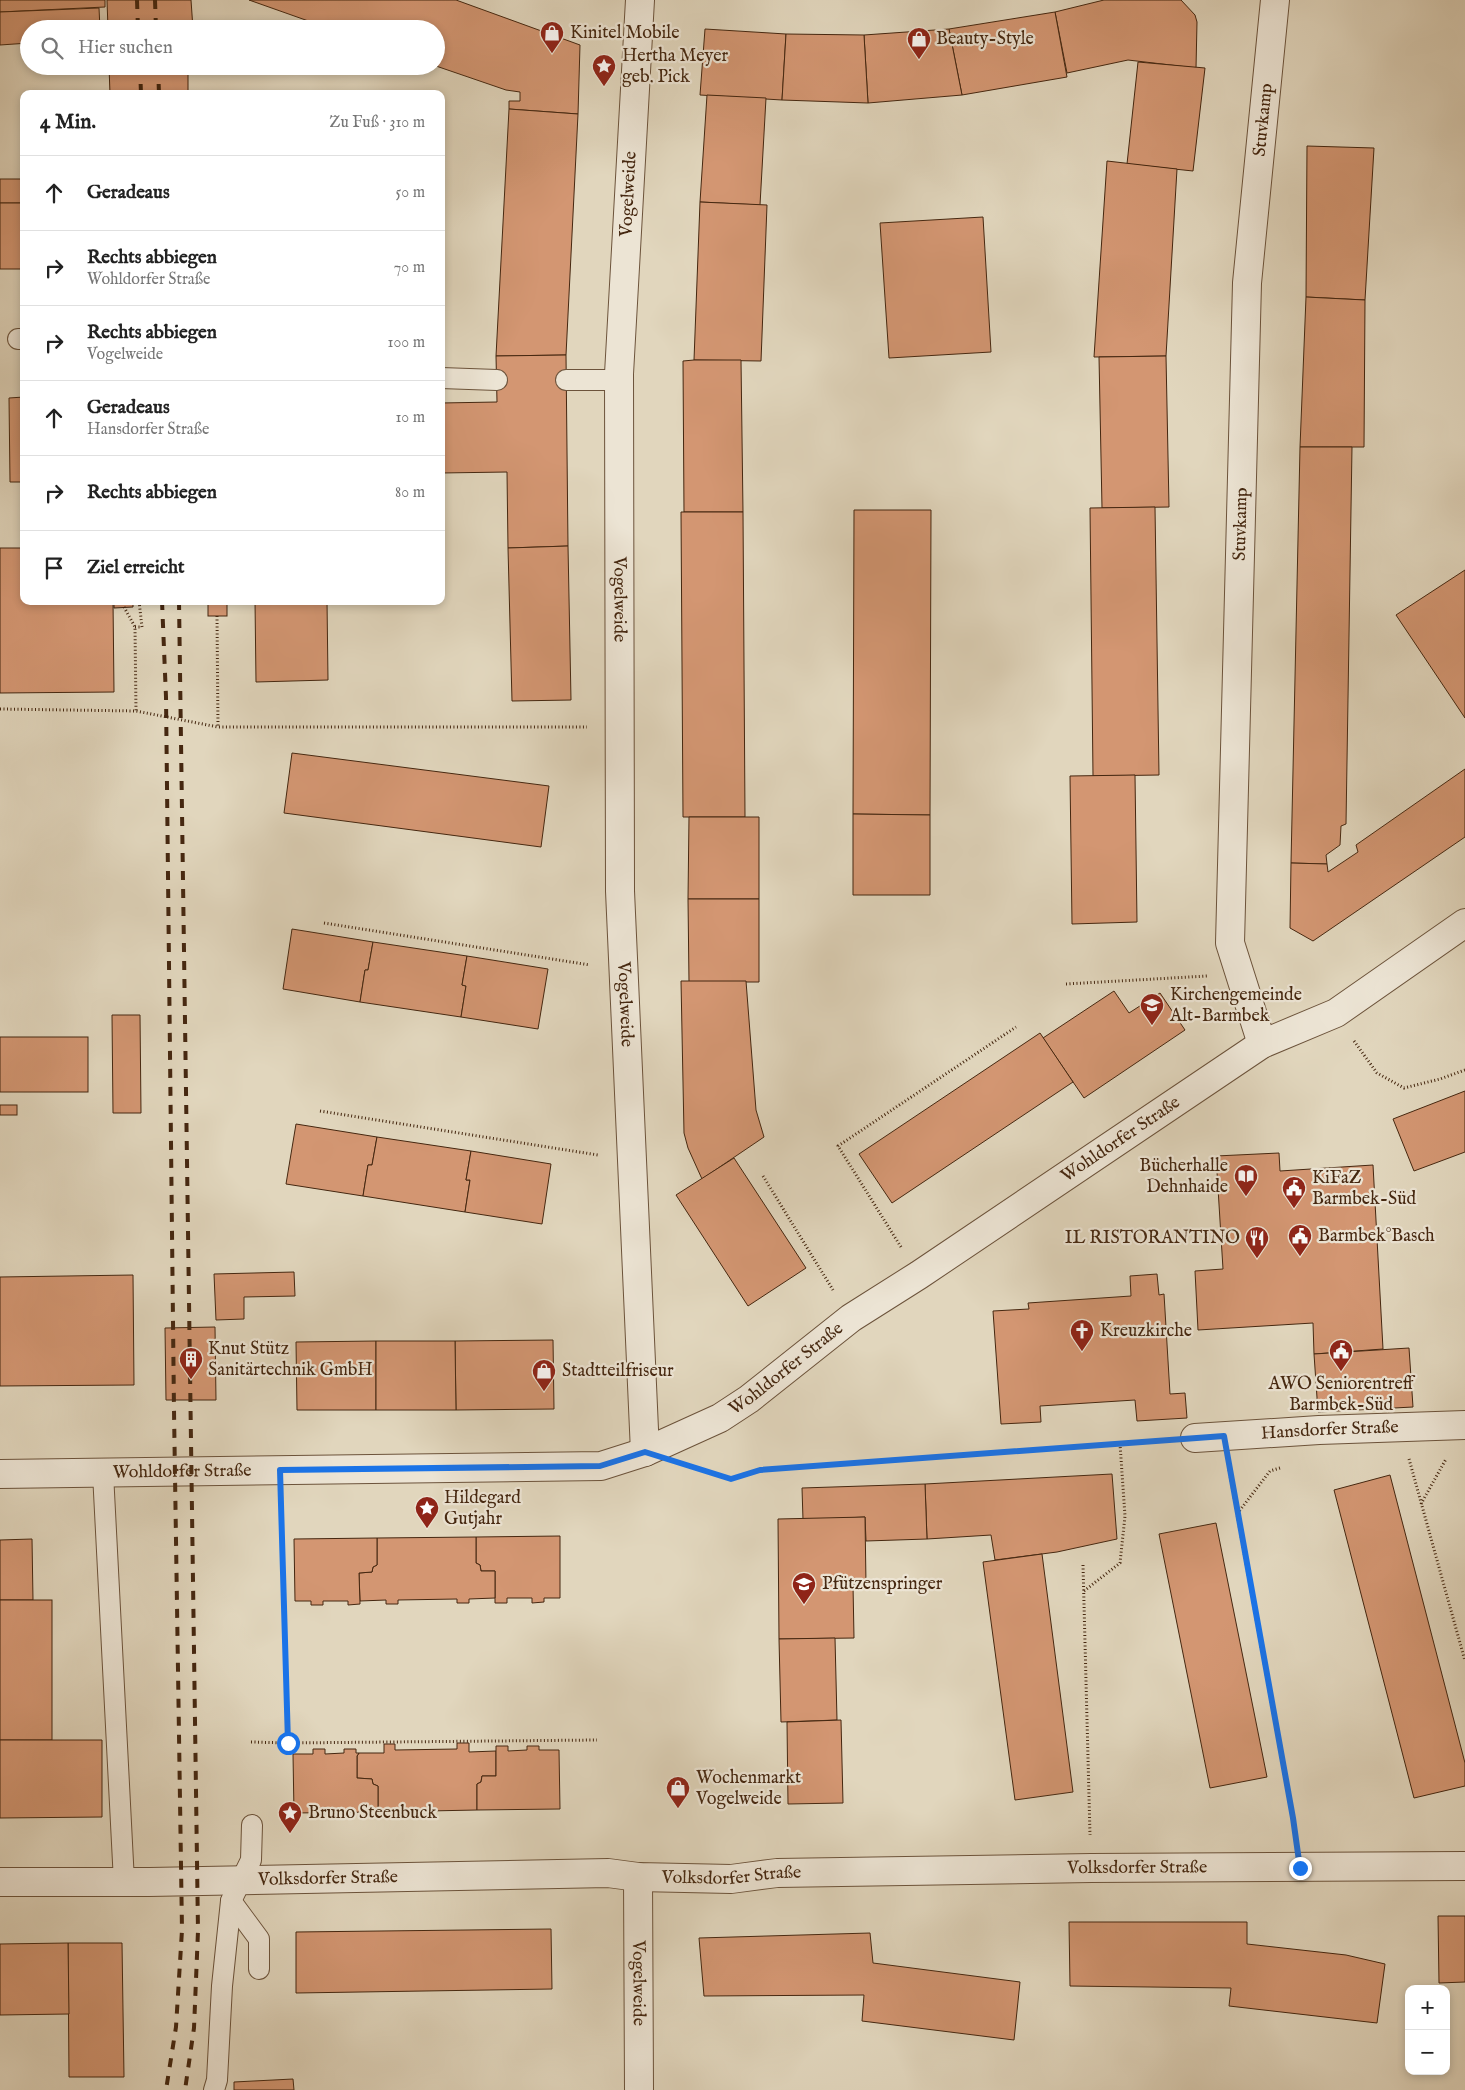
<!DOCTYPE html>
<html lang="de">
<meta charset="utf-8">
<style>
body{margin:0;font-family:"IM FELL English",serif;background:#f2f2f2;color:#222}
.controls{position:absolute;right:15px;bottom:15px;display:grid;overflow:hidden;border-radius:10px;box-shadow:0 2px 8px #0003}
.controls button{width:45px;height:45px;display:grid;place-items:center;padding:0;border:0;border-bottom:1px solid #e0e0e0;background:#fff;color:#222;font:25px sans-serif}
.stop{position:absolute;width:15px;height:15px;margin:-11px;border:4px solid #1a73e8;border-radius:50%;background:#fff}
.stop.end{background:#1a73e8;border-color:#fff;box-shadow:0 1px 5px #0008}
.list{margin:0;padding:0;list-style:none}
h2{display:flex;justify-content:space-between;align-items:center;height:65px;margin:0;padding:0 20px;font-size:21px}
h2 small{font-size:16px;font-weight:400;color:#767676}
.list li{display:grid;grid-template-columns:32px 1fr auto;gap:15px;align-items:center;box-sizing:border-box;height:75px;padding:0 20px;border-top:1px solid #e0e0e0}
.list b{display:block;font-size:19px;white-space:nowrap}
.list p{margin:0;font-size:16px;white-space:nowrap;color:#767676}
.list em{font-size:16px;font-style:normal;color:#767676}
.icon{flex:none;width:28px;height:28px;fill:none;stroke:currentColor;stroke-width:2;stroke-linecap:round;stroke-linejoin:round}
.map{position:relative;flex:none;width:1465px;height:2090px;overflow:hidden}
.search{position:absolute;background:#fff;box-shadow:0 2px 8px #0003;left:20px;top:20px;width:425px;height:55px;display:flex;align-items:center;gap:12px;box-sizing:border-box;padding:0 18px;border-radius:28px;color:#767676;font-size:19px}
.panel{position:absolute;background:#fff;box-shadow:0 2px 8px #0003;left:20px;top:90px;width:425px;height:515px;border-radius:10px}
.map>svg:first-child{display:block}
.building{fill:#d39672;stroke:#452710}
.lines{fill:none;stroke-linecap:round;stroke-linejoin:round}
.service-casing{stroke:#6c533b;stroke-width:22}
.minor-casing{stroke:#6c533b;stroke-width:30}
.path{stroke:#452710;stroke-width:3;stroke-dasharray:1 2.5;stroke-linecap:butt}
.service{stroke:#ece4d4;stroke-width:20}
.minor{stroke:#ece4d4;stroke-width:28}
.rail{stroke:#452710;stroke-width:4;stroke-dasharray:9 9;stroke-linecap:butt}
.route{stroke:#1a73e8;stroke-width:6}
.labels{text-anchor:middle;dominant-baseline:central;stroke-width:4.5;stroke-linejoin:round;paint-order:stroke}
.poi-label{font-size:18px;fill:#452710;stroke:#ece4d4;text-anchor:start}
.street-label{font-size:18px;fill:#452710;stroke:#ece4d4}
</style>
<div class="map">
<svg width="1465" height="2090" viewBox="0 0 1465 2090">
<rect width="100%" height="100%" fill="#e1d6bd"/>
<filter id="stains"><feTurbulence type="fractalNoise" baseFrequency=".004" numOctaves="4"/><feColorMatrix values="0 0 0 0 .2 0 0 0 0 .09 0 0 0 0 .02 0 0 0 .5 -.17"/></filter>
<radialGradient id="worn" r=".72"><stop offset=".6" stop-color="#630" stop-opacity="0"/><stop offset="1" stop-color="#630" stop-opacity=".3"/></radialGradient>
<g class="building">
<path d="M0,0H105V7L0,12Z"/>
<path d="M107,0H191L193,29H108Z"/>
<path d="M249,0H456L580,45L578,114L509,109V101H520V92L506,90L436,66V29H331Z"/>
<path d="M1104,0H1181L1195,15L1197,22L1196,68L1128,60L1067,73L1055,12Z"/>
<path d="M99,8L100,29H29V43L0,45V12Z"/>
<path d="M1055,12L1067,77L962,95L949,29Z"/>
<path d="M705,29L786,34L782,100L700,95Z"/>
<path d="M949,29L962,95L868,103L864,35Z"/>
<path d="M786,34L864,35L868,103L782,100Z"/>
<path d="M1138,62L1205,68L1193,171L1127,164Z"/>
<path d="M109,66H196L197,72L188,74V94H110Z"/>
<path d="M707,95L766,98L760,205L700,202Z"/>
<path d="M509,109L578,114L566,355L496,356Z"/>
<path d="M1307,146L1374,148L1365,300L1306,297Z"/>
<path d="M1107,161L1177,169L1166,356L1094,357Z"/>
<rect x="0" y="179" width="24" height="24"/>
<path d="M700,202L767,205L761,361L694,360Z"/>
<rect x="0" y="203" width="24" height="66"/>
<path d="M983,217L991,352L889,358L880,223Z"/>
<path d="M1306,297L1365,300L1364,447H1300Z"/>
<path d="M566,355L568,546L508,548L507,472L441,473V403L497,402L496,356Z"/>
<path d="M1166,356L1169,507L1102,508L1099,357Z"/>
<path d="M694,360H741L743,512H684L683,361Z"/>
<path d="M24,397V482H10L9,398Z"/>
<path d="M1300,447H1352L1346,824L1341,826L1340,845L1326,855L1327,864L1291,863Z"/>
<path d="M1155,507L1159,775L1093,776L1090,508Z"/>
<path d="M854,510H931L930,815L853,814Z"/>
<path d="M681,512H743L745,817H683Z"/>
<path d="M568,546L571,700L512,701L508,548Z"/>
<path d="M0,548H24V601H113L114,692L0,693Z"/>
<path d="M1465,570V718L1396,615Z"/>
<path d="M114,601H133V607L114,608Z"/>
<rect x="208" y="601" width="19" height="15"/>
<path d="M255,601H327L328,680L256,682Z"/>
<path d="M292,753L549,786L541,847L284,813Z"/>
<path d="M1465,769V837L1313,941L1290,928L1291,863L1327,864L1328,872L1358,852L1356,845Z"/>
<path d="M1135,775L1137,922L1072,924L1070,776Z"/>
<path d="M853,814L930,815V895H853Z"/>
<path d="M689,817H759V899H688Z"/>
<path d="M688,899H759V982H689Z"/>
<path d="M292,929L373,942L368,970H365L360,1002L283,989Z"/>
<path d="M373,942L467,956L462,985L466,986L461,1017L360,1002L365,970H368Z"/>
<path d="M467,956L548,969L538,1029L461,1017L466,986L462,985Z"/>
<path d="M681,981H746L756,1110L764,1137L702,1179L688,1148L684,1133Z"/>
<path d="M1114,991L1129,1013L1160,993L1185,1030L1084,1098L1043,1038Z"/>
<path d="M112,1015H140L141,1113H113Z"/>
<path d="M1040,1033L1073,1082L892,1203L859,1154Z"/>
<rect x="0" y="1037" width="88" height="55"/>
<path d="M1465,1091V1152L1414,1171L1393,1119Z"/>
<rect x="0" y="1105" width="17" height="10"/>
<path d="M296,1124L377,1137L372,1165H368L363,1196L286,1184Z"/>
<path d="M377,1137L471,1151L466,1180H470L465,1212L363,1196L368,1165H372Z"/>
<path d="M471,1151L551,1164L542,1224L465,1212L470,1180H466Z"/>
<path d="M1279,1153L1280,1171L1373,1165L1383,1349L1314,1354L1313,1323L1198,1330L1195,1271L1223,1269L1216,1156Z"/>
<path d="M734,1158L806,1268L748,1306L676,1195Z"/>
<path d="M294,1272L295,1296L244,1297V1319L216,1320L214,1274Z"/>
<path d="M1157,1274L1159,1295L1164,1294L1170,1394L1185,1393L1187,1418L1137,1421L1135,1400L1040,1406L1041,1422L1001,1424L993,1311L1029,1309L1028,1303L1131,1296L1130,1276Z"/>
<path d="M133,1275L134,1385L0,1386V1277Z"/>
<path d="M215,1327L216,1400H166L165,1328Z"/>
<path d="M553,1340L554,1409L456,1410L455,1341Z"/>
<path d="M376,1341V1410H297L296,1342Z"/>
<path d="M376,1341H455L456,1410H376Z"/>
<path d="M1409,1348L1413,1407L1318,1412L1314,1354Z"/>
<path d="M1112,1474L1117,1539L1057,1552L995,1560L991,1535L927,1539L925,1484Z"/>
<path d="M1390,1475L1465,1763V1786L1414,1798L1334,1490Z"/>
<path d="M925,1484L927,1539L866,1541L865,1517L803,1520L802,1488Z"/>
<path d="M865,1517L866,1584L853,1585L854,1638L779,1639L778,1519Z"/>
<path d="M1216,1523L1267,1777L1210,1788L1159,1534Z"/>
<path d="M560,1536V1598H544V1602L532,1603V1598H507V1603H495V1571H481L480,1565L476,1563V1537Z"/>
<path d="M476,1537V1563L480,1565L481,1571H495V1598L469,1599V1603H457V1599L398,1600V1604H386V1600L360,1601L359,1573L372,1572L373,1567L377,1565V1538Z"/>
<path d="M377,1538V1565L373,1567L372,1572L359,1573L360,1604L348,1605V1601H323V1605H311V1601H295L294,1539Z"/>
<path d="M32,1539L33,1600H0V1540Z"/>
<path d="M1042,1554L1073,1792L1015,1800L983,1562Z"/>
<rect x="0" y="1600" width="52" height="140"/>
<path d="M835,1638L837,1720L781,1722L779,1639Z"/>
<path d="M841,1720L843,1803L788,1804L787,1722Z"/>
<path d="M0,1740H102V1817L0,1818Z"/>
<path d="M457,1743H469V1752L496,1751V1776H482L481,1782L477,1784V1810L378,1812V1786L373,1784L372,1779L357,1778V1756L359,1753H384V1744H395V1750L457,1749Z"/>
<path d="M496,1746H508V1751L527,1750V1746H539V1750H559L560,1809L477,1810V1784L481,1782L482,1776H496Z"/>
<path d="M313,1749H325V1754L344,1753V1749H356V1753H359L357,1756V1778L372,1779L373,1784L378,1786V1812L294,1813L293,1754H313Z"/>
<path d="M1438,1916H1465V1982L1439,1983Z"/>
<path d="M1069,1922H1247V1944L1346,1955L1385,1964L1377,2023L1229,2006L1231,1988L1070,1986Z"/>
<path d="M551,1929L552,1989L296,1993V1932Z"/>
<path d="M870,1933L873,1963L1020,1982L1014,2040L862,2021L864,1995L704,1996L699,1938Z"/>
<path d="M68,1943H122L124,2077H69Z"/>
<path d="M68,1943L69,2014L0,2015V1944Z"/>
<path d="M293,2079L294,2090H234V2082Z"/>
</g>
<g class="lines">
<g class="service-casing">
<g id="service">
<path d="M18,339H24"/>
<path d="M441,378L497,380"/>
<path d="M566,380H618"/>
<path d="M103,1473L124,1882"/>
<path d="M231,1901L259,1939V1969"/>
<path d="M214,2090L217,2080L222,1986L231,1901L251,1860L252,1825"/>
</g>
</g>
<g class="minor-casing">
<g id="minor">
<path id="s1" d="M640,0L619,374L620,891L645,1452"/>
<path id="s2" d="M1262,1044L1230,943L1247,283L1275,0"/>
<path id="s3" d="M1195,1438L1319,1430L1465,1425"/>
<path id="s4" d="M0,1474L601,1466L645,1452L720,1418L749,1399L851,1318L919,1275L1262,1044L1336,1013L1465,923"/>
<path id="s5" d="M638,1877L639,2090"/>
<path id="s6" d="M0,1882H149L608,1873L638,1877L731,1879L777,1873L1091,1868L1465,1866"/>
</g>
</g>
<g class="path">
<path d="M124,607L135,627L136,711"/>
<path d="M217,616L218,727"/>
<path d="M135,627H142L139,601"/>
<path d="M0,709L136,711L218,727H587"/>
<path d="M324,923L590,965"/>
<path d="M1066,984L1207,976"/>
<path d="M1354,1041L1377,1073L1404,1088L1440,1079L1465,1070"/>
<path d="M320,1111L598,1155"/>
<path d="M763,1176L833,1290"/>
<path d="M901,1247L838,1146L1016,1027"/>
<path d="M1409,1459L1465,1661"/>
<path d="M693,1467L731,1479L760,1470L1163,1441"/>
<path d="M1280,1468L1270,1471L1237,1514L1295,1833"/>
<path d="M1229,1470L1237,1513"/>
<path d="M281,1502L288,1743L597,1740"/>
<path d="M1421,1504L1446,1459"/>
<path d="M1083,1565L1090,1835"/>
<path d="M1084,1591L1120,1563L1125,1516L1120,1444"/>
<path d="M251,1742L288,1743"/>
</g>
<use href="#service" class="service"/>
<use href="#minor" class="minor"/>
<g class="rail">
<path d="M137,0L138,29"/>
<path d="M155,0L156,29"/>
<path d="M140,66L141,94"/>
<path d="M158,66L159,94"/>
<path d="M162,601L166,697L174,1410L182,1930L176,2027L166,2090"/>
<path d="M179,601L198,1931L194,2028L185,2090"/>
</g>
</g>
<g class="lines">
<path class="route" d="M288,1743L280,1470L600,1466L645,1452L731,1479L760,1470L1224,1436L1293,1818L1300,1868"/>
</g>
<defs>
<g id="shop-pin" transform="scale(1.25)"><path d="M0 17L-7.5 6A9.5 9.5 0 1 1 7.5 6Z" fill="#8f2418" stroke="#ece4d4"/><path d="M-5-2.5h2.3a2.7 3.5 0 0 1 5.4 0H5L5.5 6h-11ZM-1.5-2.5h3a1.5 2.3 0 0 0-3 0Z" fill="#fff"/></g>
<g id="sight-pin" transform="scale(1.25)"><path d="M0 17L-7.5 6A9.5 9.5 0 1 1 7.5 6Z" fill="#8f2418" stroke="#ece4d4"/><path d="M0-6L1.8-2.2L6-1.7L2.9 1.2L3.7 5.4L0 3.3L-3.7 5.4L-2.9 1.2L-6-1.7L-1.8-2.2Z" fill="#fff"/></g>
<g id="school-pin" transform="scale(1.25)"><path d="M0 17L-7.5 6A9.5 9.5 0 1 1 7.5 6Z" fill="#8f2418" stroke="#ece4d4"/><path d="M0-5L7-2L0 1L-7-2ZM-4 1L0 2.5L4 1V4Q0 6-4 4Z" fill="#fff"/></g>
<g id="library-pin" transform="scale(1.25)"><path d="M0 17L-7.5 6A9.5 9.5 0 1 1 7.5 6Z" fill="#8f2418" stroke="#ece4d4"/><path d="M-6-4Q-3-5.5-.7-3.5V5Q-3 3-6 4ZM6-4Q3-5.5 .7-3.5V5Q3 3 6 4Z" fill="#fff"/></g>
<g id="civic-pin" transform="scale(1.25)"><path d="M0 17L-7.5 6A9.5 9.5 0 1 1 7.5 6Z" fill="#8f2418" stroke="#ece4d4"/><path d="M-.6-6.5H3V-4.5H.6V-3L4-1V1h2V6H-6V1h2V-1L-.6-3ZM-1.2 2.5V6h2.4V2.5Z" fill="#fff"/></g>
<g id="restaurant-pin" transform="scale(1.25)"><path d="M0 17L-7.5 6A9.5 9.5 0 1 1 7.5 6Z" fill="#8f2418" stroke="#ece4d4"/><path d="M-5-6h1v4h1v-4h1v4h1v-4h1v5L-1.5 .5V6h-2V.5L-5-1ZM5-6V6H3V1.5H1.5Q1.5-4 5-6Z" fill="#fff"/></g>
<g id="church-pin" transform="scale(1.25)"><path d="M0 17L-7.5 6A9.5 9.5 0 1 1 7.5 6Z" fill="#8f2418" stroke="#ece4d4"/><path d="M-1.2-6h2.4v3.5h3.3v2.4h-3.3V6h-2.4V-.1h-3.3v-2.4h3.3Z" fill="#fff"/></g>
<g id="building-pin" transform="scale(1.25)"><path d="M0 17L-7.5 6A9.5 9.5 0 1 1 7.5 6Z" fill="#8f2418" stroke="#ece4d4"/><path d="M-4-6H4V6H1V3H-1V6H-4ZM-2.5-4.3h1.7v1.8h-1.7ZM.8-4.3h1.7v1.8H.8ZM-2.5-1h1.7V.8h-1.7ZM.8-1h1.7V.8H.8Z" fill="#fff"/></g>
</defs>
<g fill-rule="evenodd">
<use href="#shop-pin" x="552" y="33"/>
<use href="#shop-pin" x="919" y="39"/>
<use href="#sight-pin" x="604" y="66"/>
<use href="#school-pin" x="1152" y="1005"/>
<use href="#library-pin" x="1246" y="1176"/>
<use href="#civic-pin" x="1294" y="1188"/>
<use href="#civic-pin" x="1300" y="1236"/>
<use href="#restaurant-pin" x="1257" y="1238"/>
<use href="#church-pin" x="1082" y="1331"/>
<use href="#civic-pin" x="1341" y="1351"/>
<use href="#building-pin" x="191" y="1359"/>
<use href="#shop-pin" x="544" y="1371"/>
<use href="#sight-pin" x="427" y="1508"/>
<use href="#school-pin" x="804" y="1584"/>
<use href="#shop-pin" x="678" y="1788"/>
<use href="#sight-pin" x="290" y="1813"/>
</g>
<g class="labels">
<g class="poi-label">
<text x="570" y="33">Kinitel Mobile</text>
<text x="936" y="39">Beauty-Style</text>
<text x="622" y="56">Hertha Meyer<tspan x="622" dy="21">geb. Pick</tspan></text>
<text x="1170" y="995">Kirchengemeinde<tspan x="1170" dy="21">Alt-Barmbek</tspan></text>
<text x="1228" y="1166" text-anchor="end">Bücherhalle<tspan x="1228" dy="21">Dehnhaide</tspan></text>
<text x="1312" y="1178">KiFaZ<tspan x="1312" dy="21">Barmbek-Süd</tspan></text>
<text x="1318" y="1236">Barmbek°Basch</text>
<text x="1240" y="1238" text-anchor="end">IL RISTORANTINO</text>
<text x="1100" y="1331">Kreuzkirche</text>
<text x="208" y="1349">Knut Stütz<tspan x="208" dy="21">Sanitärtechnik GmbH</tspan></text>
<text x="562" y="1371">Stadtteilfriseur</text>
<text x="1341" y="1384" text-anchor="middle">AWO Seniorentreff<tspan x="1341" dy="21">Barmbek-Süd</tspan></text>
<text x="444" y="1498">Hildegard<tspan x="444" dy="21">Gutjahr</tspan></text>
<text x="822" y="1584">Pfützenspringer</text>
<text x="696" y="1778">Wochenmarkt<tspan x="696" dy="21">Vogelweide</tspan></text>
<text x="308" y="1813">Bruno Steenbuck</text>
</g>
<g class="street-label">
<text stroke="none"><textPath href="#s2" startOffset="930">Stuvkamp</textPath></text>
<text transform="translate(629 194) rotate(-87)">Vogelweide</text>
<text stroke="none"><textPath href="#s2" startOffset="525">Stuvkamp</textPath></text>
<text stroke="none"><textPath href="#s1" startOffset="600">Vogelweide</textPath></text>
<text stroke="none"><textPath href="#s1" startOffset="1005">Vogelweide</textPath></text>
<text stroke="none"><textPath href="#s4" startOffset="1218">Wohldorfer Straße</textPath></text>
<text stroke="none"><textPath href="#s4" startOffset="812">Wohldorfer Straße</textPath></text>
<text stroke="none"><textPath href="#s3" startOffset="135">Hansdorfer Straße</textPath></text>
<text stroke="none"><textPath href="#s4" startOffset="182">Wohldorfer Straße</textPath></text>
<text stroke="none"><textPath href="#s6" startOffset="1138">Volksdorfer Straße</textPath></text>
<text stroke="none"><textPath href="#s6" startOffset="732">Volksdorfer Straße</textPath></text>
<text stroke="none"><textPath href="#s6" startOffset="328">Volksdorfer Straße</textPath></text>
<text stroke="none"><textPath href="#s5" startOffset="106">Vogelweide</textPath></text>
</g>
</g>
<rect width="100%" height="100%" filter="url(#stains)"/>
<rect width="100%" height="100%" fill="url(#worn)"/>
</svg>
<div class="controls">
<button>+</button>
<button>−</button>
</div>
<div class="stop" style="left:288px;top:1743px"></div>
<div class="stop end" style="left:1300px;top:1868px"></div>
<div class="search"><svg class="icon" aria-label="search" viewBox="0 0 24 24"><circle cx="10" cy="10" r="6"/><path d="M15 15l6 6"/></svg>Hier suchen</div>
<section class="panel">
<h2>4 Min.<small>Zu Fuß · 310 m</small></h2>
<ul class="list">
<li><svg class="icon" aria-label="ahead" viewBox="0 0 24 24"><path d="M12 20V5M6 11l6-6 6 6"/></svg><div><b>Geradeaus</b></div><em>50 m</em></li>
<li><svg class="icon" aria-label="right" viewBox="0 0 24 24"><path d="M7 20v-9h11M14 6l5 5-5 5"/></svg><div><b>Rechts abbiegen</b><p>Wohldorfer Straße</p></div><em>70 m</em></li>
<li><svg class="icon" aria-label="right" viewBox="0 0 24 24"><path d="M7 20v-9h11M14 6l5 5-5 5"/></svg><div><b>Rechts abbiegen</b><p>Vogelweide</p></div><em>100 m</em></li>
<li><svg class="icon" aria-label="ahead" viewBox="0 0 24 24"><path d="M12 20V5M6 11l6-6 6 6"/></svg><div><b>Geradeaus</b><p>Hansdorfer Straße</p></div><em>10 m</em></li>
<li><svg class="icon" aria-label="right" viewBox="0 0 24 24"><path d="M7 20v-9h11M14 6l5 5-5 5"/></svg><div><b>Rechts abbiegen</b></div><em>80 m</em></li>
<li><svg class="icon" aria-label="arrive" viewBox="0 0 24 24"><path d="M6 21V4h12l-3 4 3 4H6"/></svg><div><b>Ziel erreicht</b></div></li>
</ul>
</section>
</div>
